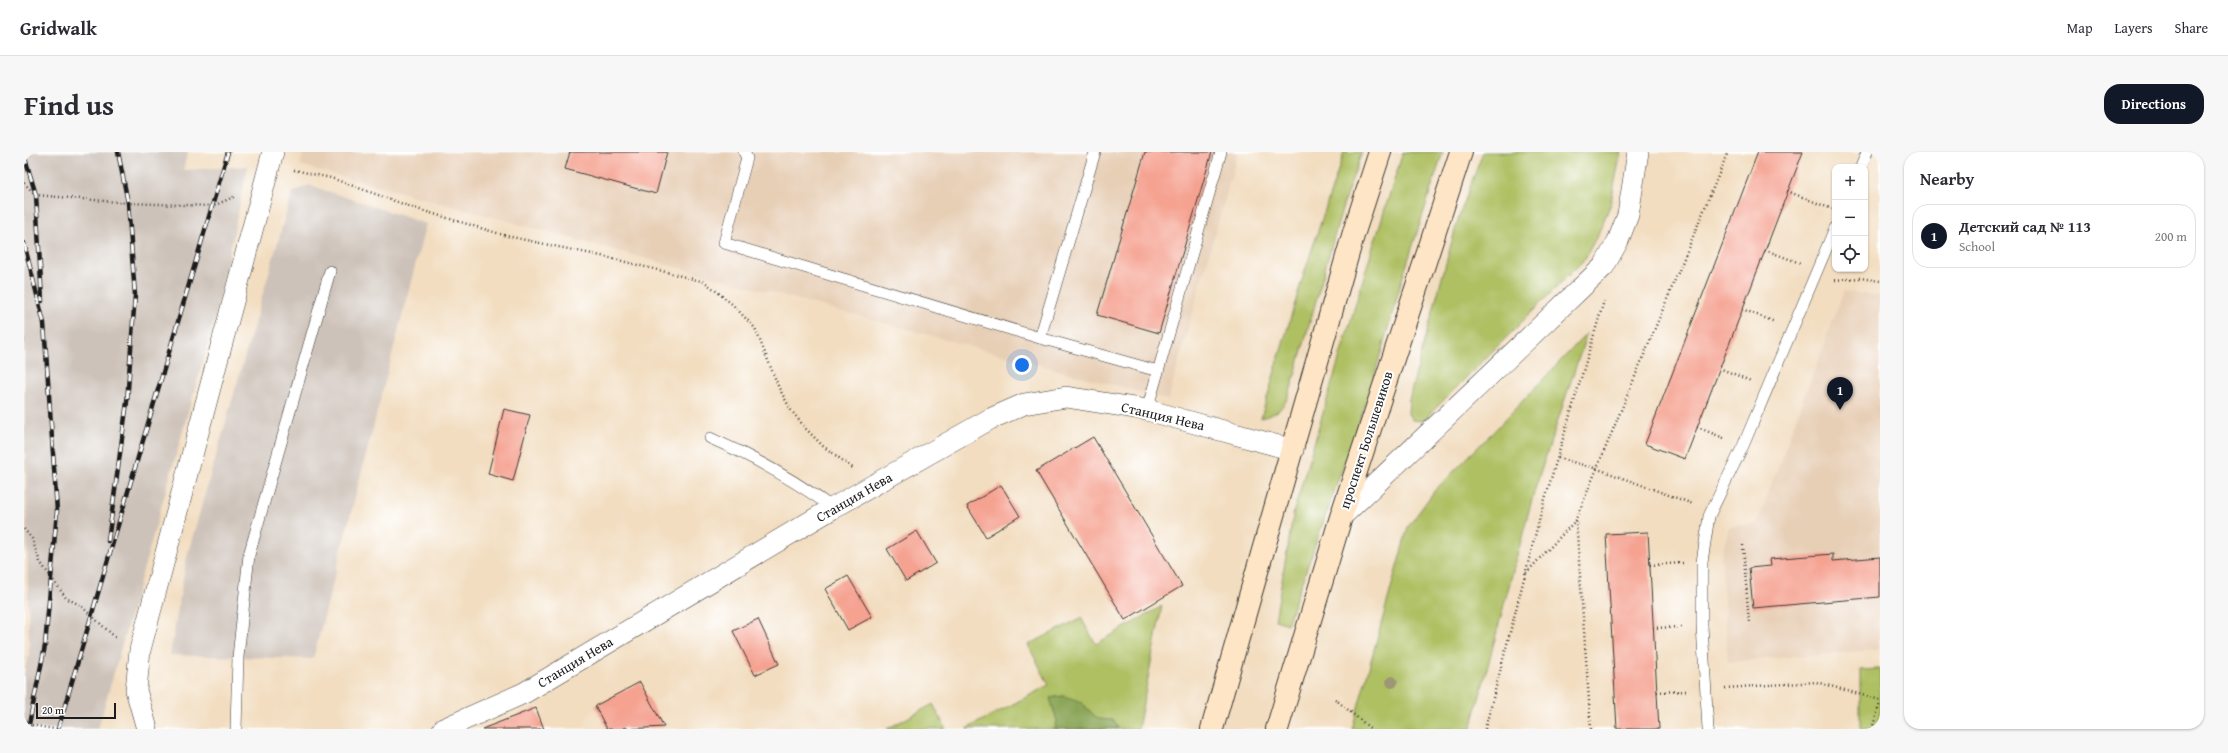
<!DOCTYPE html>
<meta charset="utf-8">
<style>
body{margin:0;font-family:"Gentium Book Plus",serif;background:#f7f7f7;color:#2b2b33}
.controls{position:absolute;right:12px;top:12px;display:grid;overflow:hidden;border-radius:8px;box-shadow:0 1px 3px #0004}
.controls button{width:36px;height:36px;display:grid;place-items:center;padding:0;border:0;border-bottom:1px solid #e1e1e2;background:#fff;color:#2b2b33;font:20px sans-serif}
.scale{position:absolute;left:12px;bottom:10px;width:80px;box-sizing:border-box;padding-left:4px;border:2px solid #1c1c1c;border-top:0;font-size:11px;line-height:14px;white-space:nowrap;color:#1c1c1c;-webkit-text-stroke:3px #fff;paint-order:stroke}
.you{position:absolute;left:998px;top:213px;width:14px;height:14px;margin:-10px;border:3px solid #fff;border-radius:50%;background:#1a73e8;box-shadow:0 0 0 6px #1a73e833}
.badge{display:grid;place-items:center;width:26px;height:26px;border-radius:50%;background:#111827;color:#fff;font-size:13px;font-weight:700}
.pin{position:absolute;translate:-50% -33px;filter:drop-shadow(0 1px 2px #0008)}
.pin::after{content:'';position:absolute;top:21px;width:14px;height:12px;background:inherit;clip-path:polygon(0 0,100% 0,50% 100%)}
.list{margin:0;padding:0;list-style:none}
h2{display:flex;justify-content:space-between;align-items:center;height:52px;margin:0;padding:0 16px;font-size:17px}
h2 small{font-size:13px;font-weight:400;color:#7c7c81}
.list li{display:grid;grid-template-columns:26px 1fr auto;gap:12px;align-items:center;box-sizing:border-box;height:64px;margin:0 8px 8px;padding:0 8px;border:1px solid #e1e1e2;border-radius:16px}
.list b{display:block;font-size:15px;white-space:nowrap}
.list p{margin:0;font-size:13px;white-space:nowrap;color:#7c7c81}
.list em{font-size:13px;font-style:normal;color:#7c7c81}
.icon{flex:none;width:22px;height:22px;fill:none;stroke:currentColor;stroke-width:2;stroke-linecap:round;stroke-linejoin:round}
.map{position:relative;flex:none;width:1856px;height:577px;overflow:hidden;border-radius:16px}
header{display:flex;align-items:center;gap:24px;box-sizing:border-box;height:56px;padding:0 20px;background:#fff;border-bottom:1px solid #e1e1e2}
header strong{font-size:19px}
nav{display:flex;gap:22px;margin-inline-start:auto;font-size:14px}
.intro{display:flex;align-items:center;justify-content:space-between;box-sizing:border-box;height:96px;padding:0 24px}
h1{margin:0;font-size:28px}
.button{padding:10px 18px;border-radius:16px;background:#111827;color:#fff;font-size:14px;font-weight:700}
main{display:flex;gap:24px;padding:0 24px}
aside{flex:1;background:#fff;border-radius:16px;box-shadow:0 1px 3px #0004}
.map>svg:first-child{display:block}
.built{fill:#e7cfb6}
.industrial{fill:#cdc2b9}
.green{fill:#afc063;stroke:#666e40}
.forest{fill:#8ba659;stroke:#54613a}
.building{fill:#f5a291}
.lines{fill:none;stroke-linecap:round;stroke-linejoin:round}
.service-casing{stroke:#3c3935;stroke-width:12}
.minor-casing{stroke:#3c3935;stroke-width:22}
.secondary-casing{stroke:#3c3935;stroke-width:24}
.path{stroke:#3c3935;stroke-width:2.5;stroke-dasharray:1 3;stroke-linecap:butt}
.service{stroke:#fff;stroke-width:11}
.minor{stroke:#fff;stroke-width:21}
.secondary{stroke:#fee5c5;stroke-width:22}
.rail-casing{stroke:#1c1c1c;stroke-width:4.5}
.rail{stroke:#fff;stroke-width:3;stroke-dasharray:9;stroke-linecap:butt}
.tree{fill:#9d9775}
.labels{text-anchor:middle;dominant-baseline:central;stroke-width:4;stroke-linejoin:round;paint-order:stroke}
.street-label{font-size:14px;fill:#1c1c1c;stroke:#fff}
</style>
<header>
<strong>Gridwalk</strong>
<nav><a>Map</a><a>Layers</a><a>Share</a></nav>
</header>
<div class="intro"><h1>Find us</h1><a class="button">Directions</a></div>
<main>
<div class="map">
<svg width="1856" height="577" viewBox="0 0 1856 577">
<rect width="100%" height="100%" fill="#fff"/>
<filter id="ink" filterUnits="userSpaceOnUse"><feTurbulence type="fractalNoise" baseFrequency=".025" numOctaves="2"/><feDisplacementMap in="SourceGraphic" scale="8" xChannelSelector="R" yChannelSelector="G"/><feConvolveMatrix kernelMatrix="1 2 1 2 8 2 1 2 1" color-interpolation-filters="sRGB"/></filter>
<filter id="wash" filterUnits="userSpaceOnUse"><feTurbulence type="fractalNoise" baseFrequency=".012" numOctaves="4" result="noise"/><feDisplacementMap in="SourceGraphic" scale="16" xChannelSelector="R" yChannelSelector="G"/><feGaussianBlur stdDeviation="0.9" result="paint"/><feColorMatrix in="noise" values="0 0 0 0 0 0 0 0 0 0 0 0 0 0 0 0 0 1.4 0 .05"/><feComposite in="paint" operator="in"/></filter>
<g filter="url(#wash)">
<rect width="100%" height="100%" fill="#f2ddc0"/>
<g class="built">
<path d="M280,0H1214L1144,248L276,13Z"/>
<path d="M1820,139L1856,144V498L1704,510L1697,405L1705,375L1733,371Z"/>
</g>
<g class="industrial">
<path d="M0,0H164L159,18L224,14L193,159L74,577H0V522L5,503L0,205Z"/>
<path d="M285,33L402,72L289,507L146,503L163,404L268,41Z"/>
</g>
<g class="green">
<path d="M1320,0H1338L1321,47L1266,240C1259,257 1256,260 1237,266L1276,134Z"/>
<path d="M1379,0H1419L1380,121L1345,242L1263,472L1251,468L1270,358L1346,104Z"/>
<path d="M1459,0H1597L1586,54L1574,82L1560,108L1399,269L1388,268L1384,262L1385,247L1434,67Z"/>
<path d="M1563,181L1510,340L1447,577H1328L1384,375L1411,338L1471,278Z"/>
<path d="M1138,454L1114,577H942L1025,533L1004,493L1057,466L1072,492Z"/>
<path d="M1856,517V577H1836V518Z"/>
<path d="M909,552L922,577H863Z"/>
</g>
<path class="forest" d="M1039,544L1056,549L1074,567L1090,568L1094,577H1031L1033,569L1026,546Z"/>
<g id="blocks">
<g class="building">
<path d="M546,0H643L632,42L541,17Z"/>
<path d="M1121,0H1188L1135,181L1073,163Z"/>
<path d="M1734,0H1779L1661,307L1621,292Z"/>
<path d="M480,257L506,263L489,329L464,322Z"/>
<path d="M1069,285L1158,434L1101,468L1012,319Z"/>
<path d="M977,333L996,364L962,385L943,354Z"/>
<path d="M893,379L912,411L882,429L863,397Z"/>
<path d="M1624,380L1635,577H1593L1582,382Z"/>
<path d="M1809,402V409L1856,405V445L1729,456L1725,416L1747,414L1746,407Z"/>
<path d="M824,424L848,465L824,478L801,437Z"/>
<path d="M734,467L755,512L731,523L709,479Z"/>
<path d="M616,530L640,575L603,577L602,575L597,577H583L571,554Z"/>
<path d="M512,556L520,577H458Z"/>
</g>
</g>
</g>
<g filter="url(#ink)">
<use href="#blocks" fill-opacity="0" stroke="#3c3935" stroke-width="1"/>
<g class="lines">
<g class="service-casing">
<g id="service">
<path d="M720,0L723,6L700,91L1016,186"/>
<path d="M1071,0L1016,186L1134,219"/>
<path d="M1837,15L1843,0"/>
<path d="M1123,258L1197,0"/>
<path d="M686,286C730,305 770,328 809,356"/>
<path d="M212,577L214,505L225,403L306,119"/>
<path d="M1684,577L1678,473V410L1685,364L1719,294L1811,76"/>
</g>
</g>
<g class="minor-casing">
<g id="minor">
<path d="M1317,365L1580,114L1594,89L1604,63L1614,0"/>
<path d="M123,577L112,538L116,498L249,0"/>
<path d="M419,577L500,541L809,356L966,267L1000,252L1042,245L1123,258L1269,298"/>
</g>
</g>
<g class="secondary-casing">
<g id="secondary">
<path d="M1188,577L1330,80L1356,0"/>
<path d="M1253,577L1317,365L1437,0"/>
</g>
</g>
<g class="path">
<path d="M270,18L307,26L390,56L483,84L582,105L681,130L708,152L731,176L755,236L767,258L782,277L799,294L830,317"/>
<path d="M0,31L12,43L104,51L189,54L212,44"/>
<path d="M1763,39L1808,57"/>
<path d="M1741,98L1776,111"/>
<path d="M1811,128L1836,126L1856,129"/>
<path d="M1718,157L1751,170"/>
<path d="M1695,216L1727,229"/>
<path d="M1673,275L1702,287"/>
<path d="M1534,306L1574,317L1669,352"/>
<path d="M0,377L8,387L16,410L42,446L56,453L93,487"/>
<path d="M1719,393L1725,471"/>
<path d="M1626,413L1659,411"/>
<path d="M1502,421L1552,368"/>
<path d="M1629,476L1659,475"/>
<path d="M1701,536L1792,530L1856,548"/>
<path d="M1633,540L1662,539"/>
<path d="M1311,547L1347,577"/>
<path d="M0,572L30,577"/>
<path d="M1461,577L1518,357L1580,149"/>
<path d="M1567,577L1552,367L1704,0"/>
<path d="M1848,577L1856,551"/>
</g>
<use href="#service" class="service"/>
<use href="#minor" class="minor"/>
<use href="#secondary" class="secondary"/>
<g class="rail-casing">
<g id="rail">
<path d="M0,3L12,43L18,149"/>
<path d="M0,91L20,171L33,359L21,494L4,577"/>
<path d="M84,389L103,250L111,143L104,51L94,0"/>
<path d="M34,577L204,0"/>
</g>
</g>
<use href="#rail" class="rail"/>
</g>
<circle class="tree" cx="1368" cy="530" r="6"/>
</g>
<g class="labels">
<g class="street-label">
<text transform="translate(1139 264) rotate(13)">Станция Нева</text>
<text transform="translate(1342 288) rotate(-72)">проспект Большевиков</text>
<text transform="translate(830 345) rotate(-30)">Станция Нева</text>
<text transform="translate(551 510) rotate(-31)">Станция Нева</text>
</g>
</g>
</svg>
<div class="controls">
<button>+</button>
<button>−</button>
<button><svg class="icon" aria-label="locate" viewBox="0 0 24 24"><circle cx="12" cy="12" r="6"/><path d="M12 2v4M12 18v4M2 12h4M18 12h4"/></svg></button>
</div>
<div class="scale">20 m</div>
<div class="you"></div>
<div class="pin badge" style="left:1816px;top:258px">1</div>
</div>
<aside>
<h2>Nearby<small></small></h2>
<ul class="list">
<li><span class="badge">1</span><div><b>Детский сад № 113</b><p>School</p></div><em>200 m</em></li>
</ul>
</aside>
</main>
